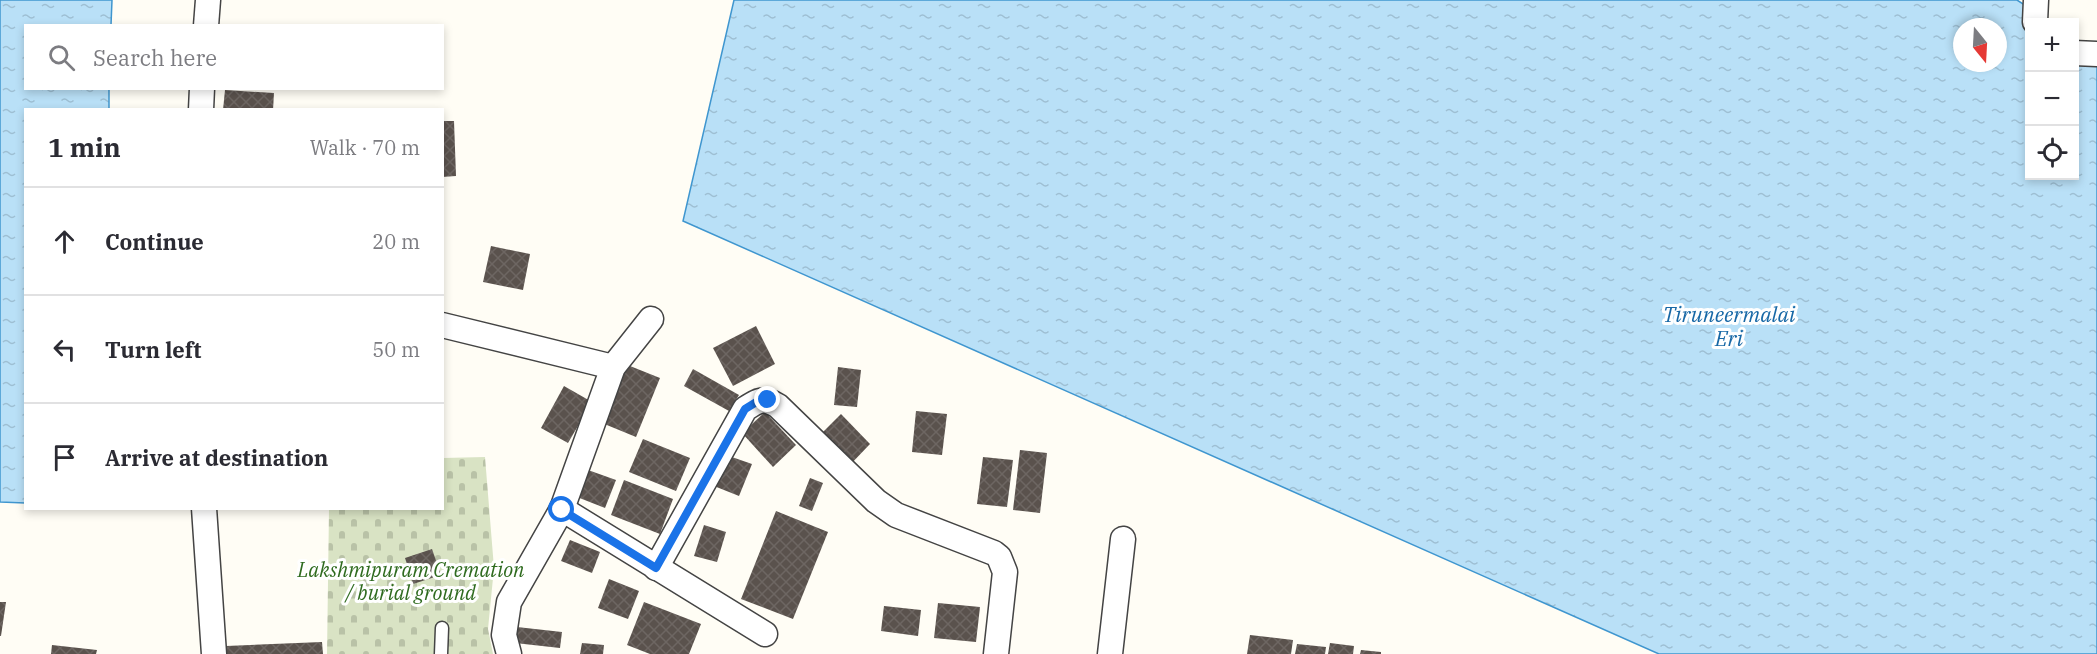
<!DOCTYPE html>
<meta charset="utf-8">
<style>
body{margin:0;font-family:"IBM Plex Serif",serif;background:#f7f7f7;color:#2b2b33}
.controls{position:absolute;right:18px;top:18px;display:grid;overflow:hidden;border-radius:0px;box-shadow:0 3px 9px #0003}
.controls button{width:54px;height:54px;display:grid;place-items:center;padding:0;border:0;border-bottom:2px solid #e1e1e2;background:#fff;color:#2b2b33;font:30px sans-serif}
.compass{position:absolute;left:1953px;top:18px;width:54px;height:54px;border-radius:50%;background:#fff;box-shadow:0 3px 9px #0003;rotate:162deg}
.stop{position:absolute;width:18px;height:18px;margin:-14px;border:4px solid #1a73e8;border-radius:50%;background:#fff}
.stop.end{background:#1a73e8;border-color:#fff;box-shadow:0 2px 6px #0008}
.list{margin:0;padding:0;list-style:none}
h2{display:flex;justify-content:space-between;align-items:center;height:78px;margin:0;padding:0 24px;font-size:26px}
h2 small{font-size:20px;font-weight:400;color:#7c7c81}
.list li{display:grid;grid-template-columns:39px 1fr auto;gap:18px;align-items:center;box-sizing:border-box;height:108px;padding:0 24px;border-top:2px solid #e1e1e2}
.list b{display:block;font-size:22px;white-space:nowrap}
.list em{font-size:20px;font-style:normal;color:#7c7c81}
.icon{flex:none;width:33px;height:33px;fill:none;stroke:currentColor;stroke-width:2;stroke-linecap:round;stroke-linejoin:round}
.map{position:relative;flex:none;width:2097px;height:654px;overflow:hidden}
.search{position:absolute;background:#fff;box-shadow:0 3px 9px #0003;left:24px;top:24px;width:420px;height:66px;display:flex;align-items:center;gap:15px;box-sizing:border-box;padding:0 21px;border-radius:0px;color:#7c7c81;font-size:22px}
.panel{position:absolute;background:#fff;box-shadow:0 3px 9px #0003;left:24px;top:108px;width:420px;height:402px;border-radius:0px}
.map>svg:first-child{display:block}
.cemetery{fill:url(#cemetery-stones)}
.water{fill:url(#water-ripples);stroke:#3f96cf;stroke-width:1.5;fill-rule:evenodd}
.building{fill:url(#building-cross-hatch)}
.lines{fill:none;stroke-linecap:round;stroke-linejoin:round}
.lane-casing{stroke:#444;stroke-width:15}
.street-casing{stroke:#444;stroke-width:27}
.lane{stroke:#fff;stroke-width:12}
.street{stroke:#fff;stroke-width:24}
.route{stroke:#1a73e8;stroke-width:8}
.labels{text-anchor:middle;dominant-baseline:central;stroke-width:6;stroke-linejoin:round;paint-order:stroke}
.park-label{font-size:20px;font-style:italic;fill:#2f6b1f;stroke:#fff}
.water-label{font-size:21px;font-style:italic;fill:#1768a6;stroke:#fff}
</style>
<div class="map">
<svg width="2097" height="654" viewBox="0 0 2097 654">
<defs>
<pattern id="cemetery-stones" width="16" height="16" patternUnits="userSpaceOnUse" patternTransform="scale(1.5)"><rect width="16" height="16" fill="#d9e3c4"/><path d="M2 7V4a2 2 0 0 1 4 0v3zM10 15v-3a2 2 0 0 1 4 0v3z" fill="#b9c2a7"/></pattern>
<pattern id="water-ripples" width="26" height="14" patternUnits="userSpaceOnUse" patternTransform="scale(1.5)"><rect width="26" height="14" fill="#b9e0f7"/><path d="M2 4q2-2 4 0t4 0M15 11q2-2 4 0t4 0" fill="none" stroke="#9ebfd3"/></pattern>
<pattern id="building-cross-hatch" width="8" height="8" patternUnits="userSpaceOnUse" patternTransform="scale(1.5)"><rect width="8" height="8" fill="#5a524d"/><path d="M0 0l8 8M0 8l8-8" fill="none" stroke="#6d6662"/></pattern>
</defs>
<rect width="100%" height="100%" fill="#fffdf5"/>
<path class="cemetery" d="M485,457L494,568L488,629L493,654H327L329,509L442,508L443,458Z"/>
<g class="water">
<path d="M0,0H112L111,25L26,26V88L109,89V109L26,110L25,503L0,502Z"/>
<path d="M734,0H2017L2051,22H2030V176H2074L2075,38L2097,53V654H1659L683,221ZM1962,27H1998V63H1962Z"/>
</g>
<g class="building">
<path d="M225,90L274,93L273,110H223Z"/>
<path d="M442,121H454L456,176L442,177Z"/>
<path d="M491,246L530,254L523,290L483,282Z"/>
<path d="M756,326L775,364L733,386L713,348Z"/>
<path d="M625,364L660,378L636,437L602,423Z"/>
<path d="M838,367L861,370L857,407L834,405Z"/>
<path d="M693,369L739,395L729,411L684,386Z"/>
<path d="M564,386L592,402L568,443L541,428Z"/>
<path d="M916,411L947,414L942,455L912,452Z"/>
<path d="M765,412L796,445L773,467L742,433Z"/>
<path d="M841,414L870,444L848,467L818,437Z"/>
<path d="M643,439L690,458L676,491L629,472Z"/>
<path d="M1020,450L1047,453L1040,513L1013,510Z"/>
<path d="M726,455L752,464L739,496L714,486Z"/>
<path d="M983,457L1013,460L1007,507L977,504Z"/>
<path d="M588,470L616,480L605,508L577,497Z"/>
<path d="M810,478L823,483L812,511L799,506Z"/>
<path d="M624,480L673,499L660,534L611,515Z"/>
<path d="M776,511L828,532L793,619L741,599Z"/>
<path d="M704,525L726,532L717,562L694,556Z"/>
<path d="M570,540L600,552L592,573L561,561Z"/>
<path d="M432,549L441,575L413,584L405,558Z"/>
<path d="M609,579L639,591L628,619L598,608Z"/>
<path d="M0,602H6L1,636H0Z"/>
<path d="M644,602L701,624L689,654H650L627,645Z"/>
<path d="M938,603L980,607L976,642L934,638Z"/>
<path d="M884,606L921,610L918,636L881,631Z"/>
<path d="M517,627L562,632L560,648L515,643Z"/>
<path d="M1250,635L1293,640L1291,654H1247Z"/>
<path d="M322,642L323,654H227L226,646Z"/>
<path d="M582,643L604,645L603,654H580Z"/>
<path d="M1330,643L1354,646L1353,654H1328Z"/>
<path d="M1297,644L1326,647L1325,654H1295Z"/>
<path d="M52,645L97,650L96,654H51Z"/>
<path d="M1361,650L1381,652V654H1360Z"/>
</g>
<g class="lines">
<g class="lane-casing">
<path id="lane" d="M441,654L442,628"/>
</g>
<g class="street-casing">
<g id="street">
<path d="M2035,22L2036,0"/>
<path d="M206,26L208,0"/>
<path d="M2074,53L2097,54"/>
<path d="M201,110L202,88"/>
<path d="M442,325L613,367"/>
<path d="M204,508L214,654"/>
<path d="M562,509L765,634"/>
<path d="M656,568L745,409C759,400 763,397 778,406L876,501L896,515L994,553L999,557L1005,572L996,654"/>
<path d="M509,654L504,635L509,602L562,509L613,367L651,319"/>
<path d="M1110,654L1123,539"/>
</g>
</g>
<use href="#lane" class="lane"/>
<use href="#street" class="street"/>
</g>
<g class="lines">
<path class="route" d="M562,510L656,568L745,409L758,401L768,400"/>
</g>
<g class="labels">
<g class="park-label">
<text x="411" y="569">Lakshmipuram Cremation<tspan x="411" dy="23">/ burial ground</tspan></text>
</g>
<g class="water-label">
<text x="1729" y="314">Tiruneermalai<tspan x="1729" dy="24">Eri</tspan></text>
</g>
</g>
</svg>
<div class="controls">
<button>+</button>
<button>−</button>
<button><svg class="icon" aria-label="locate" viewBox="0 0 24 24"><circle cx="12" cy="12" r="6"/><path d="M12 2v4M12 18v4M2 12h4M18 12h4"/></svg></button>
</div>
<svg class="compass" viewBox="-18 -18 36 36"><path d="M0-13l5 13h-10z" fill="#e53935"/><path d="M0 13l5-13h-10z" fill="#7c7c81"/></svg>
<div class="stop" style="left:562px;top:510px"></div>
<div class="stop end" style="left:768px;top:400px"></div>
<div class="search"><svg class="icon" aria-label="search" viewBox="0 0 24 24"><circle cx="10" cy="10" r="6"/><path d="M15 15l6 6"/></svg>Search here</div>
<section class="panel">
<h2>1 min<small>Walk · 70 m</small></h2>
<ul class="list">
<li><svg class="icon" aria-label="ahead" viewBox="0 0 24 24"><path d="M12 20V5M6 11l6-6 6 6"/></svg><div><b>Continue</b></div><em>20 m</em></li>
<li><svg class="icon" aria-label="left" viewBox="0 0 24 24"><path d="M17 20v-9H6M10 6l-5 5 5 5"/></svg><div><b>Turn left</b></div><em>50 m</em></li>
<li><svg class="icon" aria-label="arrive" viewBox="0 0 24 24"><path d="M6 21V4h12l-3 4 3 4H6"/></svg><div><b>Arrive at destination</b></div></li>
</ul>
</section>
</div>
